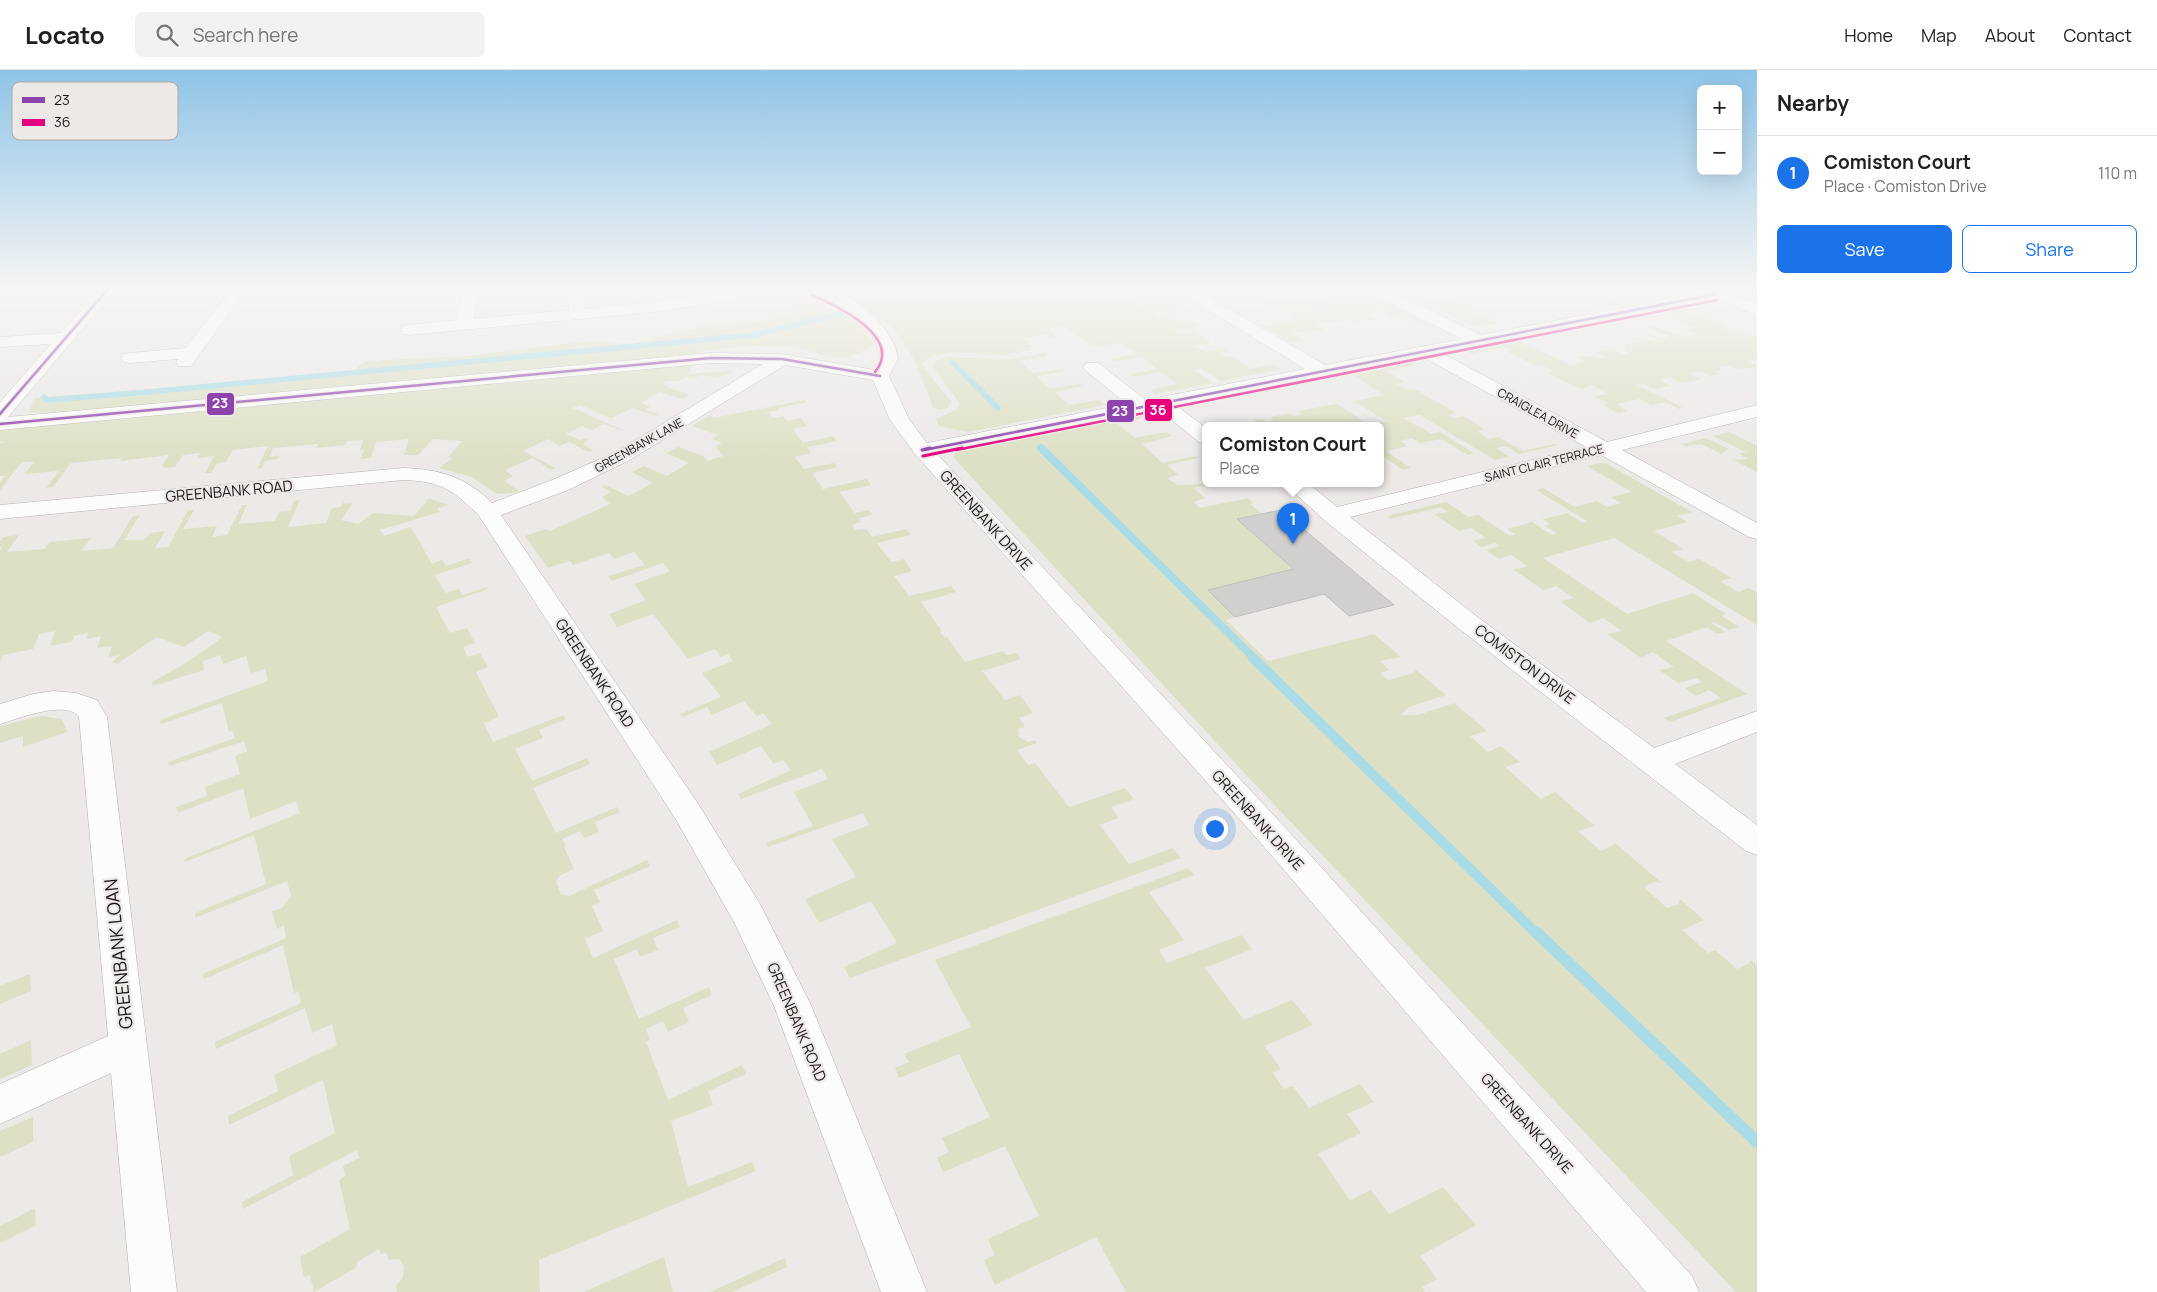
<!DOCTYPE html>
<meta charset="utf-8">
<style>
body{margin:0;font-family:Manrope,sans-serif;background:#f2f2f2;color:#202124}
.controls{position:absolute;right:15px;top:15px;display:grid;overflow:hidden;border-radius:8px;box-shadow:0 5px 20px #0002}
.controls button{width:45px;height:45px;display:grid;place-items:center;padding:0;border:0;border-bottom:1px solid #e0e0e0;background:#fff;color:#202124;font:25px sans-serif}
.you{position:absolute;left:1214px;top:758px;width:18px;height:18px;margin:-12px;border:4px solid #fff;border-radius:50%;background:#1a73e8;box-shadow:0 0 0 8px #1a73e833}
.badge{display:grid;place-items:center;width:32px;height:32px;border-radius:50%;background:#1a73e8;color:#fff;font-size:16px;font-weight:700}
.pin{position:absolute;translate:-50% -41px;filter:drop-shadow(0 1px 2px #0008)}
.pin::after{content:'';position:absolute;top:26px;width:18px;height:15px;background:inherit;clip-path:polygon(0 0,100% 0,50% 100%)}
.popup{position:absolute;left:1202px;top:352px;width:182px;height:65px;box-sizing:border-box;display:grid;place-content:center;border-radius:8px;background:#fff;filter:drop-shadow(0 1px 4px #0005);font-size:16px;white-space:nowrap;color:#757577}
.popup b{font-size:19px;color:#202124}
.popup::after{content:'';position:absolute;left:50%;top:100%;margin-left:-10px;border:10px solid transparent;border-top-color:#fff}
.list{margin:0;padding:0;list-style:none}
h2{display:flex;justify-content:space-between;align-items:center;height:65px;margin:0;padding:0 20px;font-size:21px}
h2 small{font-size:16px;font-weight:400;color:#757577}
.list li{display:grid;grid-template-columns:32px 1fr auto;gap:15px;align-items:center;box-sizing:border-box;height:75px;padding:0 20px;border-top:1px solid #e0e0e0}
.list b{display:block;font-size:19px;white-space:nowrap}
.list p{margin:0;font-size:16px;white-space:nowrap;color:#757577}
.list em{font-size:16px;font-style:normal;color:#757577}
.actions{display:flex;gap:10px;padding:15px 20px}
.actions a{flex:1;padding:11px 0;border:1px solid #1a73e8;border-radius:8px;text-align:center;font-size:18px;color:#1a73e8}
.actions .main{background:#1a73e8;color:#fff}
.icon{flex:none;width:28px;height:28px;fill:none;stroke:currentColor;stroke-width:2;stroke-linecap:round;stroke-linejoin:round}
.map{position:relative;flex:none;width:1757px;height:1222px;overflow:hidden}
header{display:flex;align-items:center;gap:30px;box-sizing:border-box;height:70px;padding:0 25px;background:#fff;border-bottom:1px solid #e0e0e0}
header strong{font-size:24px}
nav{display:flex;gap:28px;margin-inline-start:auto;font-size:18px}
.search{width:350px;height:45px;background:#f2f2f2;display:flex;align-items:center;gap:12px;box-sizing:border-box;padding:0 18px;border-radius:8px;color:#757577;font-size:19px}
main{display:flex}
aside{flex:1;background:#fff}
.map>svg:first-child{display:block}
.green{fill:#dde0c5}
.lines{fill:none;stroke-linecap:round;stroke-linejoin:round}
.stream-far3{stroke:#a9dce6;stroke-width:5.5}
.stream-far2{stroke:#a9dce6;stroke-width:8}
.stream-far1{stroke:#a9dce6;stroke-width:10}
.stream{stroke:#a9dce6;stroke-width:12}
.building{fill:#d2d0cf;stroke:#c1bebe}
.minor-casing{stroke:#b3b1b0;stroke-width:1}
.minor{fill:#fcfcfb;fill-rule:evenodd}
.bus-1-far1-casing{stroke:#ede9e6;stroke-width:5}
.bus-1-casing{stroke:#ede9e6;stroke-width:6}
.bus-2-far1-casing{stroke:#ede9e6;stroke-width:5}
.bus-2-casing{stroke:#ede9e6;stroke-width:6}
.bus-1-far1{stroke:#8e44ad;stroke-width:2.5}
.bus-1{stroke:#8e44ad;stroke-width:3}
.bus-2-far1{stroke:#e5007d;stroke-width:2.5}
.bus-2{stroke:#e5007d;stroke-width:3}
.labels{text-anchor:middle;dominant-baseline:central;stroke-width:4.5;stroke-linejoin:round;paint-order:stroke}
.far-street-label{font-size:12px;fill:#191817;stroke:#ede9e6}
.street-label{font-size:15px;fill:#191817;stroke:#ede9e6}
.near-street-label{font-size:18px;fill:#191817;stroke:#ede9e6}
.key{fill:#ede9e6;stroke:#adaaa8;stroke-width:1}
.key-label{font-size:14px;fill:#191817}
.line-badge{stroke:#ede9e6;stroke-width:2}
.badge-label{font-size:14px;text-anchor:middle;font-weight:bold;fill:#fff}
</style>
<header>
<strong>Locato</strong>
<div class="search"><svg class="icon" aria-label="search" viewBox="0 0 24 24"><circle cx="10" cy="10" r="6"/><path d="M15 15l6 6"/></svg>Search here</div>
<nav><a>Home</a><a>Map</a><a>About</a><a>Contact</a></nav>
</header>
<main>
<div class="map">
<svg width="1757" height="1222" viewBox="0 0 1757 1222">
<rect width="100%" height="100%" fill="#ece9e7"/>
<g class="green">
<path d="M828,219H1136L1128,221L1142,231L1133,233L1136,236L1170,230L1172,232L1158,234L1161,237L1158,238L1161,240L1184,237L1186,238L1156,244L1161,248L1170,246C1180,254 1190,249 1200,256L1174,261L1178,264L1192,263L1191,261H1193L1211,273L1196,276L1205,282L1224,279L1227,281L1219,283L1226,287L1232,286L1251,299L1274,294L1281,299L1220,311L1201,298L1194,300L1213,313L1155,324L1150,320L1177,314L1161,302L1134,307L1130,304L1157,299L1142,287L1115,292L1110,289L1136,284L1122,273C1089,279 1090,276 1064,256L1047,259L1056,267L1052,268L1047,264L1024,268L1032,277L1029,278L1031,280C1022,282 1012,284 1003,285C984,286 934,275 923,294L925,299L951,332L948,338L941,340L933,338C922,305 910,272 882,249C866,236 846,229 828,219Z"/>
<path d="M1248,219H1316L1337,229L1334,230L1335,233L1319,236L1289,221L1316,236L1288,242L1278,241L1241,221Z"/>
<path d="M1396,219H1428L1499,253L1482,257L1467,254Z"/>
<path d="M1568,219H1585L1621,234L1608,236Z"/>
<path d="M1595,219H1635L1641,221L1633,224L1650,228L1635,231Z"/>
<path d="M1353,232L1360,235L1383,232L1435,257L1430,258L1404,245L1391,248L1382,241L1368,244L1380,250C1369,252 1364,248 1356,250L1361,253L1357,254L1348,248L1341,249L1343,251L1314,254L1326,260L1292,262L1305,271L1292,273L1263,256L1296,250L1288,244Z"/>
<path d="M814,233C845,243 857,244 874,274C838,301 818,278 782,276C754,274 725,278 698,282L688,304L732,301L719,308L701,305L693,309L686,307L678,311H666L664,314L669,316L667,317L689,325L683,329L659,322L641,333L650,336L645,340L659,344L655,346L632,338L611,348L580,335L573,338L627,362L603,354L592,360L582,356L566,364L580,370L584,368L589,370L582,374L593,380L589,382L569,372L560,376L548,369L523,381L555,398L551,400L533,388L505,400L513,406L504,411L520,422L497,424L472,407L439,398L453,388L448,387L462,371L433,369L418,385H404L409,369L376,372L371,388L360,389L364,380H360L363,370L347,371L345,375L316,378L318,374L273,378L269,387L280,386L278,389L265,391L262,398L257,399L268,376L233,380L226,392L217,393L211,403H205L214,386L198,388L200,383L183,385L175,397L164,398L162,396L169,385L120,391L122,388L71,393L53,417L46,418L59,401L24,404L34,392H22L0,420V413L5,406H0V373L6,372H0V361L64,353L68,343L29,342L34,328L182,317L354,301L365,291L468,286L579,272L632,274L704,256L768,250Z"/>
<path d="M1711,235L1714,236L1685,242L1696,243L1729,256L1725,258C1735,263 1746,263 1757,268V289L1746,291L1757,296L1739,300L1729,295L1719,297L1722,299L1715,302L1720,304L1710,306C1704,301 1698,301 1690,304L1701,309L1681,313L1671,307L1660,310L1671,316L1654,319L1642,314L1637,315L1683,338L1679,339L1666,332L1651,335L1639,329L1617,334L1627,341L1618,343L1603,335L1608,333L1594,326L1609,324L1592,315L1581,319L1548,303L1553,301L1541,295L1536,296L1506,281L1511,280L1506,277L1472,284L1468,282L1521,272L1571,295L1585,291L1576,287C1587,284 1594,290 1606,287L1596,282L1613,279L1623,284L1629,283L1624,280L1628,278L1621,275L1651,270L1661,272L1637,259L1661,269L1670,267L1643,254L1687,267L1698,265L1688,260L1694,258L1664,244Z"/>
<path d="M1044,283L1047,286L1019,291L1032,303L1063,299L1065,301L1037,306L1050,319L1080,314L1084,316L1055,322L1069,335L1099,330L1105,335L968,362L939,356L936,349L956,340L960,334L932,296L936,290L948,287L1011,289Z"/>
<path d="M1411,293L1414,295L1385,301L1404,312L1396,314L1407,320L1415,319L1456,343L1448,345L1454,348L1463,346L1484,359L1477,361L1489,369L1498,367L1523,381L1554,374L1558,375L1519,384L1506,376L1497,378L1509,387L1495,390L1420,345L1403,348L1432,364L1440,362L1474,383L1468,385L1441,369L1420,373L1412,368L1400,371L1407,376L1386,381L1411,398L1403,400L1381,385L1380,355H1371L1386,351L1354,331L1383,325L1354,305Z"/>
<path d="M805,330L806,332L778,338L779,340L769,342L773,348L783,346L787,351L801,348L807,356L793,359L803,373L833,366L837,371L807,377L811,383L795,387L804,399L834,393L837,397L812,403L823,419L867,409L871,415L839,422L855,443L869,440L873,445L859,448L861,452L852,455L855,460L866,459L872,467L906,459L911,465L877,473L891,492L904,489L912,501L894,506L909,526L951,516L956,522L921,532L942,561L940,562L945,568L947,567L965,592L1003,581L1007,585L1016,583L1021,589L982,601L1005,630L1020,625L1033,643L1019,648L1025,657L1018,659L1019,667L1028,672L1035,670L1037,673L1017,680L1028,695L1035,693L1069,737L1125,718L1134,729L1111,737L1118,748L1100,755L1129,794L1173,778L1181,788L850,908L844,897L897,873L871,831L819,853L805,829L856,807L832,769L869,755L863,743L768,777L766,773L813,756L794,722L828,709L822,699L741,729L738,724L791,700L783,690L774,694L761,676L717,695L709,682L772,654L763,643L757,646L744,631L712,645L707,637L683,647L680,644L721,627L702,603L733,591L728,584L721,587L715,579L688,589L653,544L617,557L609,544L646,530L634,514L670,501L663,493L612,511L608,506L645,495L634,482L614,489L609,483L573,495L570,491L548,498L525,466L546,459L550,461L610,434L602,427L611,422L602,417L606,415L628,426L653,413L632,402L644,396L667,406L689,393L666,383L678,377L703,386L707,391L723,386L716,377L722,373L712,369L718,365L692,356L711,344L713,348Z"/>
<path d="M1337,334L1369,355H1250L1257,354L1254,350L1262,349L1266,352L1274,350L1270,347L1290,343L1295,346L1302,344L1298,341Z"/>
<path d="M1143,343L1147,347L1118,354L1135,368L1166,362L1172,366L1142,374L1162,393L1195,386L1198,388L1167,395L1178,405L1169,407L1168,409L1178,415L1218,413L1194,418L1205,428L1194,432L1200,438L1248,428L1254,433L1250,434L1262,444L1237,449L1293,500L1208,520L1235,547L1226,550L1268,591L1374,564L1401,587L1380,591L1389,600L1380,603L1388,610L1414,603L1416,600L1446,625L1409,637L1401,645H1418L1454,633L1487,661L1470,666L1488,682L1501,676L1520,692L1505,697L1541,729L1555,722L1595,756L1578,761L1601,781L1612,776L1615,773L1662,813L1655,812L1644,817L1667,838L1679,834L1680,829L1704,850L1682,860L1708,883L1715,880L1737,899L1748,894L1751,890L1757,895V1222H1736L1236,694L954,388V384L960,380Z"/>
<path d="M1729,362L1757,376V402L1734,390L1748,389L1739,384L1746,382L1713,366Z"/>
<path d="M1706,368L1729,379L1721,384L1702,374L1686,376L1682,374Z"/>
<path d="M1601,393L1607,394L1692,442L1677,446L1687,452L1654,461L1683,479L1671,482L1689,492L1699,489L1732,508L1720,511L1739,522L1749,518L1757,523V555L1614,468L1543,488L1627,544L1693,523L1726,544L1722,546L1739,557L1729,560L1714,552L1711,553L1725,562L1717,564L1707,557L1666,571L1747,624L1670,652L1664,648L1721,628L1709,620L1696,626L1685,618L1702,612L1696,608L1678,613L1659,600L1674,597L1653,582L1641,588L1607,564L1622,561L1603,548L1590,553L1560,531L1574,528L1556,516L1543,520L1513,499L1528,497L1512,485L1499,489L1486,480L1499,476L1495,473L1481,477L1473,471L1486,468L1471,458L1459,461L1434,444L1448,442L1441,437L1390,449L1387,446L1446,432L1469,447L1478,445L1510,466L1515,464L1507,459L1532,452L1552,465L1557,463L1545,456L1550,454L1543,449L1567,443L1583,453L1587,451L1536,420L1543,418L1575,437L1597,431L1607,437L1621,433L1611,427L1632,422L1587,396Z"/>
<path d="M345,426L343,434L353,433L341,450L358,454L373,443L414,446L429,428L448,435L438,438L440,442L380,460L384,466L411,457L432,494L442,490L446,496L470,488L472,493L435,505L445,523L459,519L462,525L487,517L488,519L436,537L450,563L467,558L475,573L463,577L468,587L480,583L488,597L476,602L499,647L484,653L493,672L563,645L566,649L539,660L543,668L515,679L532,711L587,688L590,694L533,718L556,763L617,737L620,742L595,752L599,762L584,768L580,761L562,769L566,776L564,777L574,799L559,806L556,812L561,824L569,826L647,790L650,796L594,820L600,832L592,836L603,861L585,869L593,888L677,850L680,857L653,868L658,880L640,887L637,879L614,889L639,949L709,917L712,925L683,938L689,952L668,962L663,951L646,959L650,970L646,972L668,1030L742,995L746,1004L708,1021L713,1035L671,1051L688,1117L752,1092L756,1101L539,1190L540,1222H397L396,1216L403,1207L404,1196L399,1189L389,1190L386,1182L381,1184L379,1179L357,1192V1197L314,1222L310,1205L304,1207L300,1187L350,1159L339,1110L345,1106L343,1096L359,1088L357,1080L243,1139L242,1132L293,1105L289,1086L335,1063L323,1010L229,1055L228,1046L278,1021L274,1005L337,975L332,954L312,963L305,938L216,979L215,972L301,933L299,921L294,923L283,875L204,909L203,904L286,868L284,856L277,859L272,841L282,838L291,826L287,811L195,848V843L266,814L254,765L185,792L184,789L300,743L296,731L250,749L243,718L178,743L176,737L207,726L205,717L240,704L235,686L247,681L244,671L169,696L168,692L235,668L233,661L229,662L222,633L161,654L160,650L268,611L265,599L251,603L246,586L223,594L220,585L203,591L204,600L153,616L152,612C174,601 201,583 223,567L208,561L184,577L157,567L117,594L112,592L120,585L108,587L112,576L97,578L101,566L87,569L88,563L74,566L71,572L50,576L55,561L39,564L33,579L3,585L0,592V480L2,478L0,477V471L3,467L19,465L7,482L44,479L50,472L91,468L81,481L113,478L133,446L140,445L124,470H143L151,463L165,461L155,478L168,477L188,440H194L183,459L217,456L212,467L227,465L242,435H247L238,454L275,451L279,442L290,441L294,431L300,430L288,457L326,453L332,438L341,437Z"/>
<path d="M41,646L62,649L67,662L23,677V666L0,673V656Z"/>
<path d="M1188,798L1194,805L1149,822L1184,870L1159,880L1167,893L1241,865L1252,879L1205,898L1244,950L1292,930L1313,955L1264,976L1281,999L1273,1003L1284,1019L1293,1016L1309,1038L1360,1014L1374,1032L1347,1044L1361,1063L1318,1084L1350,1130L1371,1120L1389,1144L1443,1117L1476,1155L1420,1186L1437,1209L1422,1217L1425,1222H1126L1096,1167L995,1215L984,1190L995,1185L988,1169L1039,1146L1005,1076L943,1102L937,1088L949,1082L942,1068L990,1047L959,984L899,1008L895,998L909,992L904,984L971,957L935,890Z"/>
<path d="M30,904L31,921L0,934V916Z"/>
<path d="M31,970L32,995L0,1009V984Z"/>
<path d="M33,1047V1072L0,1087V1061Z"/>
<path d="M35,1138L36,1155L0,1173V1156Z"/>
<path d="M664,1187L673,1222H583Z"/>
<path d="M785,1188L787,1197L732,1222H710Z"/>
</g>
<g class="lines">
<g class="stream-far3">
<path d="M953,293L998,338"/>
<path d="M44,327L47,330L137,323L754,265L845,243"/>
<path d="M1041,378L1043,380"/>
</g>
<path class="stream-far2" d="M1041,378L1255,589"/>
<path class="stream-far1" d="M1253,588L1537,864"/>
<path class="stream" d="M1536,862L1757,1072"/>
</g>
<path class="building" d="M1281,440L1358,505L1394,535L1349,546L1324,524L1235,547L1208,520L1293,499L1237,449Z"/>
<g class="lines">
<g class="minor-casing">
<g id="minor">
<path d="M0,219H51L43,224L0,227Z"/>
<path d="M100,219H116L8,347L711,283L782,284L875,300L880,292V282L869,260L851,244L807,219C813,219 821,218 826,219C854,223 896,260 898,289L889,306L909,349L927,373L1127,334L1086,301L1083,297L1086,293H1098L1146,330L1305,299L1178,222L1176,219H1195L1325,295L1462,269L1367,222L1365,219H1385L1481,265L1697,223L1693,219H1715L1757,234V245L1714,229L1442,283L1607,372L1757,335V347L1622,380L1757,453V469L1749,467L1601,385L1350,447L1475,545L1654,678L1757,641V662L1675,694L1757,755V785L1746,781L1457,557L1324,450L1284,413H1308L1337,437L1586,377L1423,287L1177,336L1206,358V374L1199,372L1158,339L936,383L1281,753L1692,1206L1699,1222H1646L1259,771L915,384L890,350L873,310L785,295L628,391L568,420L501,445L697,732L760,834L811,935L927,1222H881L774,936L734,852L675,748L479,446C454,420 440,411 403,410L0,449V435L403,398C439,399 466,407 492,433L552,410L614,383L763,294L711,293L0,360V332L51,274L0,277V267L61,263Z"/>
<path d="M231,219H247L191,296H179L176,292L178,289L130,293L124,292L121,288L124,284L130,283L186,278Z"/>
<path d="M462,219H478L474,249L569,240L567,219H583L585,239L654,232L734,220L742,225L734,230L654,242L409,265L403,264L401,260L403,256L409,255L457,250Z"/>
<path d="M54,621L76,623L97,630L107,647L177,1222H131L111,1003L0,1054V1014L108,966L79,647C67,629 16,649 0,654V634L33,624Z"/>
</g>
</g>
<use href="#minor" class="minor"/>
<g class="bus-1-far1-casing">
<g id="bus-1-far1">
<path d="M0,344L108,219"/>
<path d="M0,354L711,288L782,289L880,306"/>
<path d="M924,380L1716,224"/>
</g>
</g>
<g class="bus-1-casing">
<path id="bus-1" d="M922,380L930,378"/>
</g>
<g class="bus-2-far1-casing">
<g id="bus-2-far1">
<path d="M812,225C837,236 904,267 875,302"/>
<path d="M956,380L1717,230"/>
</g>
</g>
<g class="bus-2-casing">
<path id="bus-2" d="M923,386L962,378"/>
</g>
<use href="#bus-1-far1" class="bus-1-far1"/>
<use href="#bus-1" class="bus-1"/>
<use href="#bus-2-far1" class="bus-2-far1"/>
<use href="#bus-2" class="bus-2"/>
</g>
<linearGradient id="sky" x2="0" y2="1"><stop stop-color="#8fc4e7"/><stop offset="0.56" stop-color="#f6f5f4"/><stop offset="1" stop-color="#f6f5f4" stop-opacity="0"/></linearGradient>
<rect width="1757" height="390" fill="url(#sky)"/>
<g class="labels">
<g class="far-street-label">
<text transform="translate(1538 343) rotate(29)">CRAIGLEA DRIVE</text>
<text transform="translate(639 375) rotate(-29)">GREENBANK LANE</text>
<text transform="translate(1544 393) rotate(-14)">SAINT CLAIR TERRACE</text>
</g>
<g class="street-label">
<text transform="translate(229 421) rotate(-5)">GREENBANK ROAD</text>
<text transform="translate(986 450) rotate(48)">GREENBANK DRIVE</text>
<text transform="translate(1525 594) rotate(37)">COMISTON DRIVE</text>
<text transform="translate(595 603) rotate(56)">GREENBANK ROAD</text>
<text transform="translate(1258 750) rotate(48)">GREENBANK DRIVE</text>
<text transform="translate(797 952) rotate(67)">GREENBANK ROAD</text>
<text transform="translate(1527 1053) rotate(48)">GREENBANK DRIVE</text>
</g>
<g class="near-street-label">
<text transform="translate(118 884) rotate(-96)">GREENBANK LOAN</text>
</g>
</g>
<rect x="12" y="12" width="166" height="58" rx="8" class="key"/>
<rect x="22" y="27" width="23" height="6" fill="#8e44ad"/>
<rect x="22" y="49" width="23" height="7" fill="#e5007d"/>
<g class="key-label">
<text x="54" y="35">23</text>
<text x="54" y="57">36</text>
</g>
<g class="line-badge">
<rect x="206" y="322" width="29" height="24" rx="5" fill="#8e44ad"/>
<rect x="1144" y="328" width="29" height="24" rx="5" fill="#e5007d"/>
<rect x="1106" y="329" width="29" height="24" rx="5" fill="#8e44ad"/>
</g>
<g class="badge-label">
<text x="220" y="338">23</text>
<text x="1158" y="345">36</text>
<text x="1120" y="346">23</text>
</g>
</svg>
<div class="controls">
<button>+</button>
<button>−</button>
</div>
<div class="you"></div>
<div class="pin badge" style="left:1293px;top:474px">1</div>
<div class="popup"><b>Comiston Court</b>Place</div>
</div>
<aside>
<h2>Nearby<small></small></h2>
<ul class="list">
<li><span class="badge">1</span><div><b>Comiston Court</b><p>Place · Comiston Drive</p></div><em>110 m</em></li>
</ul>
<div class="actions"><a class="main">Save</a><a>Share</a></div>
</aside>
</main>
